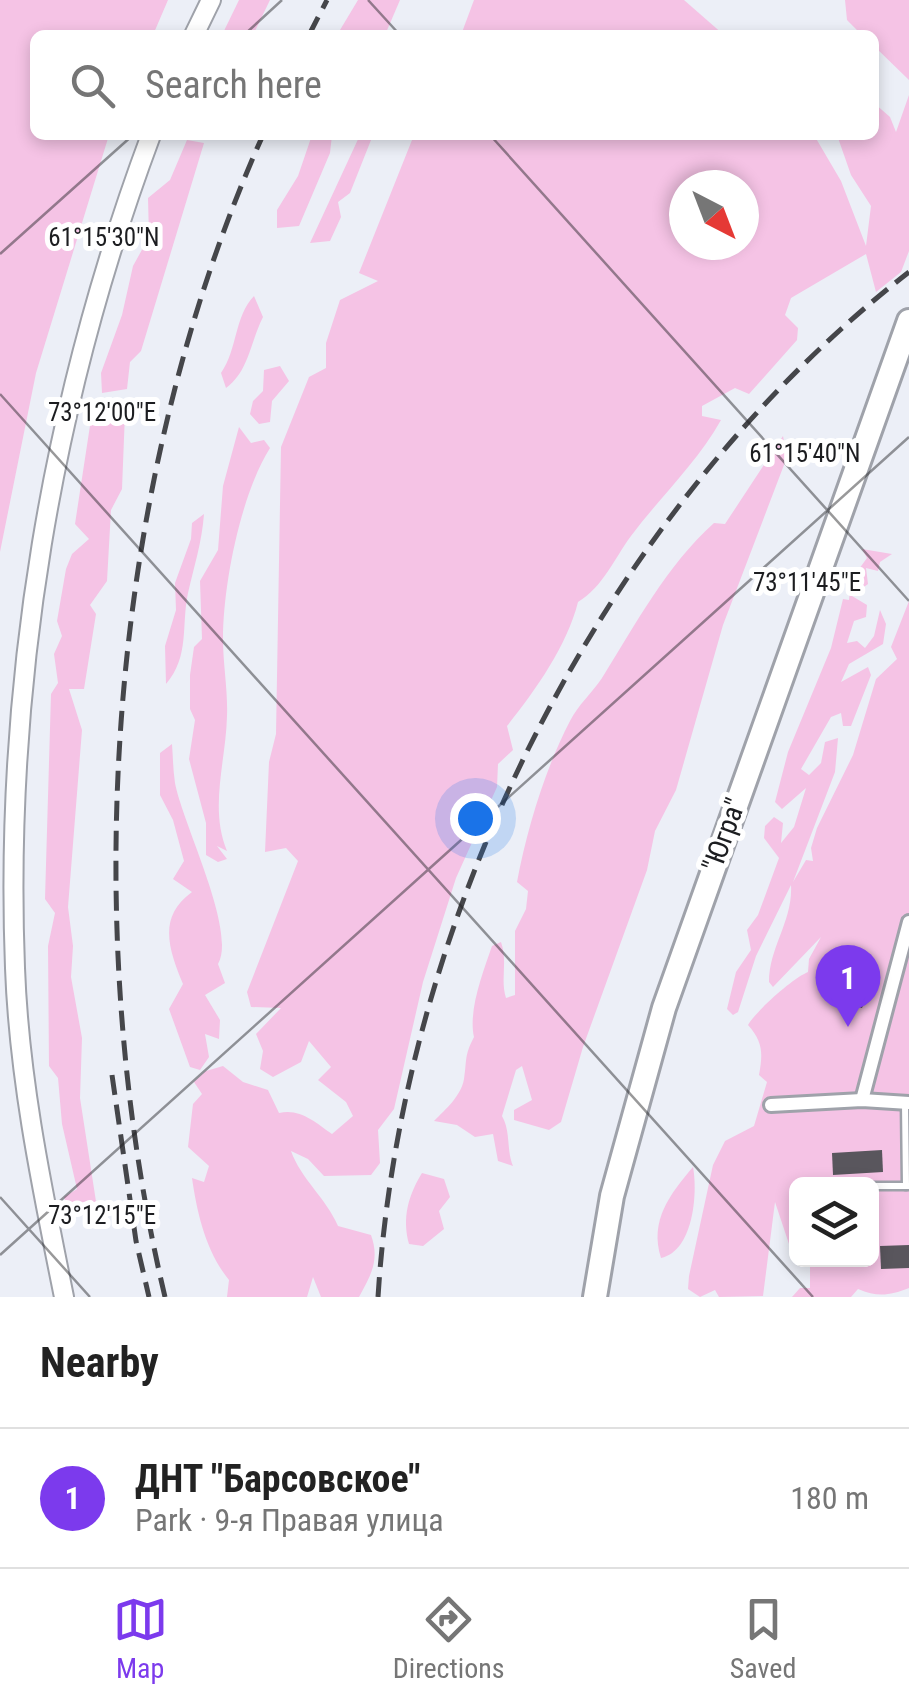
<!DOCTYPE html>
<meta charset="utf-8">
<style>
body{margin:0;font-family:"Roboto Condensed",sans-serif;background:#f6f6f6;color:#222}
.controls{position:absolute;right:30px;bottom:30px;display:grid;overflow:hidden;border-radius:15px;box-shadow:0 5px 15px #0003}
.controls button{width:90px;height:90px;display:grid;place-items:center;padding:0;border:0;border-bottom:2px solid #e0e0e0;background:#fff;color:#222;font:50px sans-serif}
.compass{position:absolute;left:669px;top:170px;width:90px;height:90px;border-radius:50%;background:#fff;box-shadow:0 5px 15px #0003;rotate:138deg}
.you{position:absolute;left:475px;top:818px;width:35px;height:35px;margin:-25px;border:8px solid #fff;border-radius:50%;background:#1a73e8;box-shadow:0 0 0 15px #1a73e833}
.badge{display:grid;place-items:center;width:65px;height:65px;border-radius:50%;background:#7c3aed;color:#fff;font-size:32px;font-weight:700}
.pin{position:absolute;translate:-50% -82px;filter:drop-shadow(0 2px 5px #0008)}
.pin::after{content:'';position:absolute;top:52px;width:35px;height:30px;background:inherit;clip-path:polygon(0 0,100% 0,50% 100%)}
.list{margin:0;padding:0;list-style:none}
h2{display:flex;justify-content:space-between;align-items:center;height:130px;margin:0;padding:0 40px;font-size:42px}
h2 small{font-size:32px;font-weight:400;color:#767676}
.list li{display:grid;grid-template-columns:65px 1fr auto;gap:30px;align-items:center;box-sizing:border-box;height:140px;padding:0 40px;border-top:2px solid #e0e0e0}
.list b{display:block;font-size:38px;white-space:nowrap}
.list p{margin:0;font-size:32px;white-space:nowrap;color:#767676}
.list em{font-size:32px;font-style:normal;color:#767676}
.icon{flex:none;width:55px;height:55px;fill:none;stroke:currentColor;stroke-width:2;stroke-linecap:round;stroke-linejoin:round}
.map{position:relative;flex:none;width:909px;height:1297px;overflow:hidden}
.search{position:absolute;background:#fff;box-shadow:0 5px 15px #0003;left:30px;right:30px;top:30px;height:110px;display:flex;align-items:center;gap:25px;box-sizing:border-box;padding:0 35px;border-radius:15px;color:#767676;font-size:38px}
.sheet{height:270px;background:#fff}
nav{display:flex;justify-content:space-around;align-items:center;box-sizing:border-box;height:140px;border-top:2px solid #e0e0e0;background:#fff;font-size:28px;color:#767676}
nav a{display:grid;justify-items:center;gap:5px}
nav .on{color:#7c3aed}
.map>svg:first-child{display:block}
.green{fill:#f5c3e5;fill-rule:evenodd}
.building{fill:#59565d}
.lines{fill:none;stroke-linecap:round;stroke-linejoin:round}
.lane-casing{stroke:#9fa2aa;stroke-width:11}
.street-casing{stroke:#9fa2aa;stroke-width:18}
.secondary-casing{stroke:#9fa2aa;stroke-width:22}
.highway-casing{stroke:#9fa2aa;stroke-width:28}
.lane{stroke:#fff;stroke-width:6}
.street{stroke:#fff;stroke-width:12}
.secondary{stroke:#fff;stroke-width:18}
.highway{stroke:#fff;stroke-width:22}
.rail{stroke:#45464a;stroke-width:5;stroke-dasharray:20 10;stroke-linecap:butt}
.ticks{fill:none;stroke:#1c1d20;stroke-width:2.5;stroke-opacity:0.45}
.labels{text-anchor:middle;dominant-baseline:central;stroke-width:10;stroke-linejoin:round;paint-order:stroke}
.street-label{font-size:28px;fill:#1c1d20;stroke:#fff}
.ticks-label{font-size:25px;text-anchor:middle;fill:#1c1d20;stroke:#fff;stroke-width:10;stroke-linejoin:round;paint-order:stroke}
</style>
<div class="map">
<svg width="909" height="1297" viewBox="0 0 909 1297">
<rect width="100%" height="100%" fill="#eceff7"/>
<g class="green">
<path d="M0,0H168L153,35H35V135H109L36,373L0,552Z"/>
<path d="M239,0H270L253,35H222Z"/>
<path d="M358,0H400L385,35H337Z"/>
<path d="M474,0H684L724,35H461Z"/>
<path d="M845,0H909V80L874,46V35H862L847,20Z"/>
<path d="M909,95V251L901,272L876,292L866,254L791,298L785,315L798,328L797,340L749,394L735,388L702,406V416L721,420C697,463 660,497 631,536C614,559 603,587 578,602C567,646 535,691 507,726L513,750L498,764L497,787L456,878L423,982L394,1109L378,1130L380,1163L371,1175L324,1176L308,1159L291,1151C301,1179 326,1198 338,1226L371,1235C380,1260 371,1275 359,1297H321L313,1277L307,1297H227L229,1280C206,1252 197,1213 192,1178L204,1182L209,1166L188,1147L193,1104L202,1094L194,1082L206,1071L223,1066L243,1082L268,1090L279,1113C300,1108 315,1122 332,1134L353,1116L346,1102L318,1080L331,1067L309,1041L301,1062L273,1077L260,1069L263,1051L256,1034L281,1008L251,1007L247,992L298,861L286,848L265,852L269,762L276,734L281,447L309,377L326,368V343L340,300L378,281L359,273L414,135H814L841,181L866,246L871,206L851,175L837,135H874V103L890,117L896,132ZM744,185V245H684V185Z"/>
<path d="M312,135H332L330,153L299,226L277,228V210L298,176Z"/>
<path d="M360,135H373L350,193L338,202L341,217L330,241L310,243Z"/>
<path d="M187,140L204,143L141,351L130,362L127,389L102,393L101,373L122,315L133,266L149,237L148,198L170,180Z"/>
<path d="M254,296L263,317C250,343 249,371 226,388L221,373C238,348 234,317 254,296Z"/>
<path d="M280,366L289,381L272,401L270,422L259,424L250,414L253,401L263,391L264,370Z"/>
<path d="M114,405L125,413L122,489L111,510L107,581L90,605L96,614L84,689H69L82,730L68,907L73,946L71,977L82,1038L80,1098L99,1221L84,1202L68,1209L64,1197L77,1189L62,1124L58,1078L49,1066L48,946L55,913L45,899L51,694L58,683L54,654L62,636L57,621L66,569L72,554L89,539L75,524L93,406Z"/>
<path d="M239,427L251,443L264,440L270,448C241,494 223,584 223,639C223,665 228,690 227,716C226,761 209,808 227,851L217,846L227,859L218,862L206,855V823L189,759L195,720L190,709V675L194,647L202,639L200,581L218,550L223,486Z"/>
<path d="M783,436L787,457L723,625L676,790L655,831L647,870L583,1047L561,1122L549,1130L514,1120V1110L532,1100L522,1066L516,1070L502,1116C511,1132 506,1148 513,1166L498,1161L493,1134L475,1137L457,1125L434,1121C446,1109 461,1096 464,1079C467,1060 464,1056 474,1037C468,1011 483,972 492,946L501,942C508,962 500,979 506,998L515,995V931L526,909L528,891L517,882C527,829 545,769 570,721C578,705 592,693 602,678C636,624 666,566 714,523L725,524Z"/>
<path d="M204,514C202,542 194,566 188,593C181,626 190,656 166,684L165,646L176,610L175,583L191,539L192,523Z"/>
<path d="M862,549L892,554L880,562L878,571L866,568L868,584L852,596L867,605L866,617L854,621L847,643L857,641L865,648L874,636L880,610L886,624L883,644L849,664L841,682L868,667L871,675L851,726H843L841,713L831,717L801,769L809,775L821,763L825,742L838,738L835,772L793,882L806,860L813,861L811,848L817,828L853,755L876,679L897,659L891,647L909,601V1288C889,1296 877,1297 858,1289L851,1297H792L800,1288H810V1260H872V1184H796V1249L789,1244L775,1202L763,1296L719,1297L715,1290L700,1297L688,1289L689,1276L713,1165L725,1141L754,1126L767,1082L759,1075C763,1053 763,1042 748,1025C756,1011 793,978 808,972L809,959L821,937L773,987L769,982C769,947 793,921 791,885L756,956L738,1012L733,1015L727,1009L736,972L751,950L747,930L758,915L779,858L764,838L765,826L774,817L783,823L781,843L794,827L806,788L782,809L775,802L788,752L831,648L843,599L849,600L851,580L867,558Z"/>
<path d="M172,744C173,757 173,770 175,783C183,825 237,931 218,964L225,983L205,995L220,1020L219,1039L205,1034L209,1057L200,1070L190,1067L169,1009L183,984C169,950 157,917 192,892L173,879L184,861L173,820L160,795V753Z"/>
<path d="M693,1167C698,1194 693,1251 661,1258C649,1221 670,1194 693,1167Z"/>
<path d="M422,1173L444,1179L450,1197L439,1211L444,1229L423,1246L409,1244C402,1218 408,1196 422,1173Z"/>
</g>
<g class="building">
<path d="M843,958L864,965L856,990L867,994L862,1008L830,997Z"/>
<path d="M882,1150L883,1172L833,1175L832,1153Z"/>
<path d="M909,1245V1268L881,1269L880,1246Z"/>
</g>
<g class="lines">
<g class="lane-casing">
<g id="lane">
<path d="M905,1104L906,1186"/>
<path d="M872,1186H909"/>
</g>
</g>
<g class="street-casing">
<g id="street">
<path d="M862,1100L909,922"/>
<path d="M771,1105L862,1100L909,1103"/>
</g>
</g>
<g class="secondary-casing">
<g id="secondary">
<path d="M194,35L211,0"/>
<path d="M64,1297C42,1188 19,1079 15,968C4,684 52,400 151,135"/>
</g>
</g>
<g class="highway-casing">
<path id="highway" d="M595,1297L612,1196L664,1008L909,321"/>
</g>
<use href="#lane" class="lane"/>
<use href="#street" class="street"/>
<use href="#secondary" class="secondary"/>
<use href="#highway" class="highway"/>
<g class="rail">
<path d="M309,35L327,0"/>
<path d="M112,1075L136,1241L149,1297"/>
<path d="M165,1297C77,927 106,484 263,135"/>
<path d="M378,1297C402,913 604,509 909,272"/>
</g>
</g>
<path class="ticks" d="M368,0L400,35M244,35L282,0M490,135L909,601M0,254L133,135M0,394L813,1297M0,1197L90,1297M0,1255L909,437"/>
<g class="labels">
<g class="street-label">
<text transform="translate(724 835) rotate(-70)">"Югра"</text>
</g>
</g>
<g class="ticks-label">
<text x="104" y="246">61°15'30"N</text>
<text x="102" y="421">73°12'00"E</text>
<text x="805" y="462">61°15'40"N</text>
<text x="807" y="591">73°11'45"E</text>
<text x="102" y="1224">73°12'15"E</text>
</g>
</svg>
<div class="controls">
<button><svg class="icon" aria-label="layers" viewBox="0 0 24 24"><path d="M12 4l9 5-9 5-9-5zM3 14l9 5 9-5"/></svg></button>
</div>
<svg class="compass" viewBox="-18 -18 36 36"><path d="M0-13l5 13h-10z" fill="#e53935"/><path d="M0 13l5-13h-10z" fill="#767676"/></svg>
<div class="you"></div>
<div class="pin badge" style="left:848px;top:1027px">1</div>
<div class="search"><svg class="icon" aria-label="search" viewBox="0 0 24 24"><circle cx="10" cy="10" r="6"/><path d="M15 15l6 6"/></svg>Search here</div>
</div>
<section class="sheet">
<h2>Nearby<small></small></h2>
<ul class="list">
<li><span class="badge">1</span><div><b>ДНТ &quot;Барсовское&quot;</b><p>Park · 9-я Правая улица</p></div><em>180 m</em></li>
</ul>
</section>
<nav>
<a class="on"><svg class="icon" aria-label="map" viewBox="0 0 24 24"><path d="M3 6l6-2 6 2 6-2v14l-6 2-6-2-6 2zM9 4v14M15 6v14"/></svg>Map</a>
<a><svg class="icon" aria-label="directions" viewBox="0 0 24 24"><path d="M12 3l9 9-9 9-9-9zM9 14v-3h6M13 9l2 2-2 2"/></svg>Directions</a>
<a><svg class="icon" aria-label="saved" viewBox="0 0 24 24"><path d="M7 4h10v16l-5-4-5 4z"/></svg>Saved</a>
</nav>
